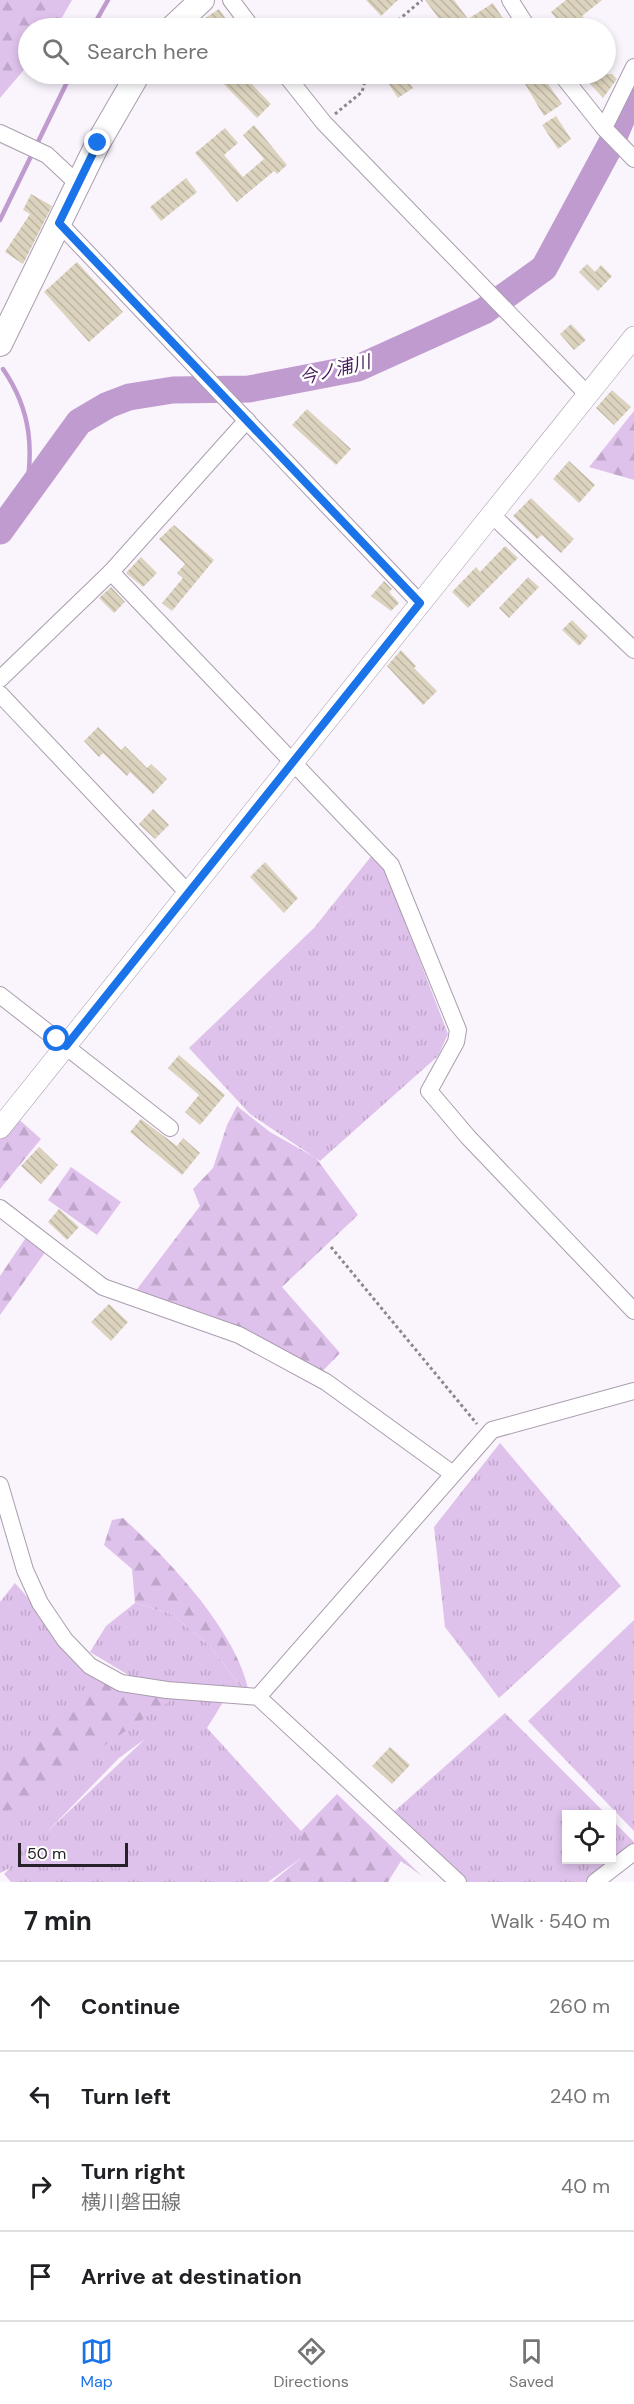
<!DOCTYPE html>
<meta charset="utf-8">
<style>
body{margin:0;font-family:"DM Sans","Noto Sans JP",sans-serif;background:#f2f2f2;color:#202124}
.controls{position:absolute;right:18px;bottom:18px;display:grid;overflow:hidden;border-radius:0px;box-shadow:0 3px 9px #0003}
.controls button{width:54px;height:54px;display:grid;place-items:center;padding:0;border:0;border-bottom:2px solid #e0e0e0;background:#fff;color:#202124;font:30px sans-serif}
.scale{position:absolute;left:18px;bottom:15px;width:110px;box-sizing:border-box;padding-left:6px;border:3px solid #272229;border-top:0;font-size:16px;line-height:21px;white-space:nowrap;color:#272229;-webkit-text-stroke:4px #fff;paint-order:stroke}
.stop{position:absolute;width:18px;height:18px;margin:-14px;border:4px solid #1a73e8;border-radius:50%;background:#fff}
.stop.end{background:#1a73e8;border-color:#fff;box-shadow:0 2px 6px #0008}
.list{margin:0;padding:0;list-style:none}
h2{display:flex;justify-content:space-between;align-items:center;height:78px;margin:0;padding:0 24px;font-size:26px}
h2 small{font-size:20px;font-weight:400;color:#757577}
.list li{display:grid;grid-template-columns:39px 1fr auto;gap:18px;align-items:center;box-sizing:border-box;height:90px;padding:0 24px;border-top:2px solid #e0e0e0}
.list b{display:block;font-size:22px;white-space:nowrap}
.list p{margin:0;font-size:20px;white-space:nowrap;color:#757577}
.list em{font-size:20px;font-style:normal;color:#757577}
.icon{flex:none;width:33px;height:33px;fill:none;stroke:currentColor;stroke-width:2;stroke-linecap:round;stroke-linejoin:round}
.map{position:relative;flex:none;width:634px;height:1882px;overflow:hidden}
.search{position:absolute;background:#fff;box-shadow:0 3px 9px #0003;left:18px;right:18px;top:18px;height:66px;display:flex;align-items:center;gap:15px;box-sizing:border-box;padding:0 21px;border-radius:33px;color:#757577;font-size:22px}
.sheet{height:438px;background:#fff}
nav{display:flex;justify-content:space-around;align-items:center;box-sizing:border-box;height:84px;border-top:2px solid #e0e0e0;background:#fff;font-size:16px;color:#757577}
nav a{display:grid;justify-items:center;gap:3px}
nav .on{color:#1a73e8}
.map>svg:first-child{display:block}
.grass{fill:url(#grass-tufts);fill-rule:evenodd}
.forest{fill:url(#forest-firs)}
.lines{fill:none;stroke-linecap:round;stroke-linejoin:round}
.stream{stroke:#c09bcf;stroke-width:4.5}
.river{stroke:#c09bcf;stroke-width:27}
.building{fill:url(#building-back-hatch)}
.minor-casing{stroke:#aa9daf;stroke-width:18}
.tertiary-casing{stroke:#aa9daf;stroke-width:22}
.secondary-casing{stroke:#aa9daf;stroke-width:26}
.path{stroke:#8c868e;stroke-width:3;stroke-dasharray:3 3;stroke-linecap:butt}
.minor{stroke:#fff;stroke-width:16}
.tertiary{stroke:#fff;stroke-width:21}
.secondary{stroke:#fff;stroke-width:24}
.route{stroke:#1a73e8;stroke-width:8}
.labels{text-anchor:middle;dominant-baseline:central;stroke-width:5;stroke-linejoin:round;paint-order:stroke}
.water-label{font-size:18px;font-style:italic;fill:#4a1c5b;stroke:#fff}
</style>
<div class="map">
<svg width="634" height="1882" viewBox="0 0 634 1882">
<defs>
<pattern id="grass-tufts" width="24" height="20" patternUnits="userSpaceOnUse" patternTransform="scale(1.5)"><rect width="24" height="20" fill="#dfc2eb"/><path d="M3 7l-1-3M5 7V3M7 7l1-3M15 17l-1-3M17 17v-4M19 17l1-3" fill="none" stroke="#bfa6ca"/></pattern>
<pattern id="forest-firs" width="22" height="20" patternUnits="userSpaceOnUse" patternTransform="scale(1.5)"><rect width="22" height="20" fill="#dfc2eb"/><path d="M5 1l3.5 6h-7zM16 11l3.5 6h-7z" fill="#bfa6ca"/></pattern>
<pattern id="building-back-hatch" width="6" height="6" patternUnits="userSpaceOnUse" patternTransform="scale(1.5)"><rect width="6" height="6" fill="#dcd3be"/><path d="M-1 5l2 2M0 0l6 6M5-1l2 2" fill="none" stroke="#bdb5a3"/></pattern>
</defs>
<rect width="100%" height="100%" fill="#faf4fc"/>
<g class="grass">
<path d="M377,849L448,1034L438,1056L320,1161L250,1114L189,1048L314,928Z"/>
<path d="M500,1443L621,1586L499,1698L445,1627L434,1527Z"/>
<path d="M15,1583L65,1640L109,1676L140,1682L90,1652L106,1626L135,1603L172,1614L210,1646L241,1687L225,1699L207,1728L301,1831V1858L268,1882H11L4,1874L10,1868L0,1873V1602ZM145,1739L47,1832L119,1758Z"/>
<path d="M634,1620V1831L528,1721Z"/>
<path d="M505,1713L606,1814H566V1860H612V1820L634,1842V1853L600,1882H453L388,1817Z"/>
</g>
<g class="forest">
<path d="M0,0H72L56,28H28V65L0,98Z"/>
<path d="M634,411V480L589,467Z"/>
<path d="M237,1106L270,1132L316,1158L358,1215L282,1287L340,1353L317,1377L131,1297L200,1206L193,1189L213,1168L227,1125Z"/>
<path d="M14,1115L41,1139L0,1189V1132Z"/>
<path d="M71,1167L121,1202L97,1235L48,1200Z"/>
<path d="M27,1236L46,1251L0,1315V1276Z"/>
<path d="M123,1518C168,1559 237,1631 249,1692L241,1687L210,1646L172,1614L135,1603L132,1569L104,1545L112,1520Z"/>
<path d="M109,1676L183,1692L0,1816V1759C44,1743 74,1708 109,1676Z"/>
<path d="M337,1794L422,1876L401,1861L388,1882H272L301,1858V1831Z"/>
</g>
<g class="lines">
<g class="stream">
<path d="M92,28L108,0"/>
<path d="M0,220L71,74"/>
<path d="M3,369C32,411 34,451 25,499"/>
</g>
<path class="river" d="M0,531L79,422L108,405L129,397L173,390L249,389L358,368L484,311L544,268L611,144L634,89"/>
</g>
<g class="building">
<path d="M366,0H398L381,16Z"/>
<path d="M425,0H454L468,19L493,3L509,28H446Z"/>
<path d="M566,0H602L582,16L592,28H574L567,19L560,23L551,12Z"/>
<path d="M219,9L232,28H192L199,22Z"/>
<path d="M214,74H242L271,104L257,118Z"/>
<path d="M382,74H403L413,88L398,98Z"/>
<path d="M519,74H541L562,104L544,116Z"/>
<path d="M581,74H612L617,79L603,98Z"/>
<path d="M556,116L571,139L558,149L542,125Z"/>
<path d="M254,125L287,165L277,174L274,171L237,202L195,153L225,128L238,143L224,155L243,177L264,159L243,135Z"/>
<path d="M186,178L197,192L161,221L150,207Z"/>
<path d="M31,194L52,206L23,264L5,252L30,214L23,210Z"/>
<path d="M77,262L123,312L89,342L44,292Z"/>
<path d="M587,264L595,272L601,265L612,276L598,291L579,272Z"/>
<path d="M571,324L586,340L574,350L560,334Z"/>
<path d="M612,390L631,407L614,425L596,408Z"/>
<path d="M307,409L351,449L336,465L292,425Z"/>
<path d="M569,461L595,485L579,503L553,479Z"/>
<path d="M531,498L574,539L561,553L542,535L537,539L513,516Z"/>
<path d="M174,525L214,560L172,611L162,603L183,578L177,573L185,564L159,539Z"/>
<path d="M505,546L518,558L468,608L452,592L476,567L480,572Z"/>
<path d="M141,557L157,573L143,587L126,573Z"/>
<path d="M528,577L539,587L509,618L499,608Z"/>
<path d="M384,581L392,589L389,592L399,603L391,611L371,596Z"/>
<path d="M111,587L125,602L114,613L99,598Z"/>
<path d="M572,620L588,636L579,646L562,630Z"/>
<path d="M401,650L416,666L414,668L437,691L423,705L387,666Z"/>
<path d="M98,727L121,750L125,746L147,768L151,764L167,779L153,794L130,772L127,776L103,753L99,757L84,741Z"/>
<path d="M153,809L169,825L155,839L139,824Z"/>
<path d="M265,862L298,898L284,913L250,877Z"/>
<path d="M179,1055L225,1095L200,1125L185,1112L199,1095L168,1068Z"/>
<path d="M141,1119L177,1146L183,1138L200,1153L182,1175L130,1132Z"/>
<path d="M39,1147L58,1165L41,1184L21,1166Z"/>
<path d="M59,1209L79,1227L67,1240L48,1222Z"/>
<path d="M109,1304L128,1322L111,1341L91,1322Z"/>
<path d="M390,1747L410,1765L392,1784L372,1766Z"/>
</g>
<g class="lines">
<g class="minor-casing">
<g id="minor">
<path d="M231,0L252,28"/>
<path d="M510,0L528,28"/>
<path d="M285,74L324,123L588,395"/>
<path d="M561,74L604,128L634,159"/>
<path d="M604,128L634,67"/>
<path d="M0,133L47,155L78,184"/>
<path d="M59,223L420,603"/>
<path d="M492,515L634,650"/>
<path d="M111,572L391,865L458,1030L456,1042L429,1091L468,1137L634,1311"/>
<path d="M0,679L111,572L247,420"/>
<path d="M0,694L188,893"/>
<path d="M0,995L170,1128"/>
<path d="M0,1208L103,1287L239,1335L326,1382L453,1474"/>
<path d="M0,1485L25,1570L40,1603L65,1640L90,1666L121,1683L167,1690L258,1697L458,1882"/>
<path d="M258,1697L492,1430L634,1391"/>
<path d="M595,1882L634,1852"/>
</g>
</g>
<g class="tertiary-casing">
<path id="tertiary" d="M0,1128L634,337"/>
</g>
<g class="secondary-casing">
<g id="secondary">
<path d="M172,28L202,0"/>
<path d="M0,344L98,143L138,74"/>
</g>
</g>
<g class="path">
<path d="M389,28L422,0"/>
<path d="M335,114L362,92L367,74"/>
<path d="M331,1247L477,1424"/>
</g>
<use href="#minor" class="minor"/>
<use href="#tertiary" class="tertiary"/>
<use href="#secondary" class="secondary"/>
</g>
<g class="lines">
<path class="route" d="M57,1039L66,1046L420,603L59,223L98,143"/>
</g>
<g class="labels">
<g class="water-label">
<text transform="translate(335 370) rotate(-14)">今ノ浦川</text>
</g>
</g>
</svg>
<div class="controls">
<button><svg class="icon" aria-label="locate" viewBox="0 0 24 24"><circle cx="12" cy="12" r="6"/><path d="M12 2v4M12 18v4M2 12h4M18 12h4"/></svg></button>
</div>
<div class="scale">50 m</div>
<div class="stop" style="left:57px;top:1039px"></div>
<div class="stop end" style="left:98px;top:143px"></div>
<div class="search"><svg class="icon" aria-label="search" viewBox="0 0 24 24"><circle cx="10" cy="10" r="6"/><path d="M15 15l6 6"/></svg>Search here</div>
</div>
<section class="sheet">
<h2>7 min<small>Walk · 540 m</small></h2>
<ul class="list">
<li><svg class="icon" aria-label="ahead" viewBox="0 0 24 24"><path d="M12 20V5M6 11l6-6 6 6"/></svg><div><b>Continue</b></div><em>260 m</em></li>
<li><svg class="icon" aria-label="left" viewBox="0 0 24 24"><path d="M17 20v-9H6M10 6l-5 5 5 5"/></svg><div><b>Turn left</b></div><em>240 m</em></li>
<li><svg class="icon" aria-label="right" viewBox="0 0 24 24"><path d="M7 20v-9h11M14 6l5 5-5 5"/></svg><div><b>Turn right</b><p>横川磐田線</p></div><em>40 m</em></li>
<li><svg class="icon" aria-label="arrive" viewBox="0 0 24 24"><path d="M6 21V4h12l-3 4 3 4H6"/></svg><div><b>Arrive at destination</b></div></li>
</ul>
</section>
<nav>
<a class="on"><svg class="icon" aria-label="map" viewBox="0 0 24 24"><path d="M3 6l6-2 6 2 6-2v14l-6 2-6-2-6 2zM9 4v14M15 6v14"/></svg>Map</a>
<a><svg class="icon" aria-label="directions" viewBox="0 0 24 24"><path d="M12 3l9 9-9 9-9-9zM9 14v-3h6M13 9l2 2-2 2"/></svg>Directions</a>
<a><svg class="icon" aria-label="saved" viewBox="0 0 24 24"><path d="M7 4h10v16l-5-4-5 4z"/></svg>Saved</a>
</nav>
